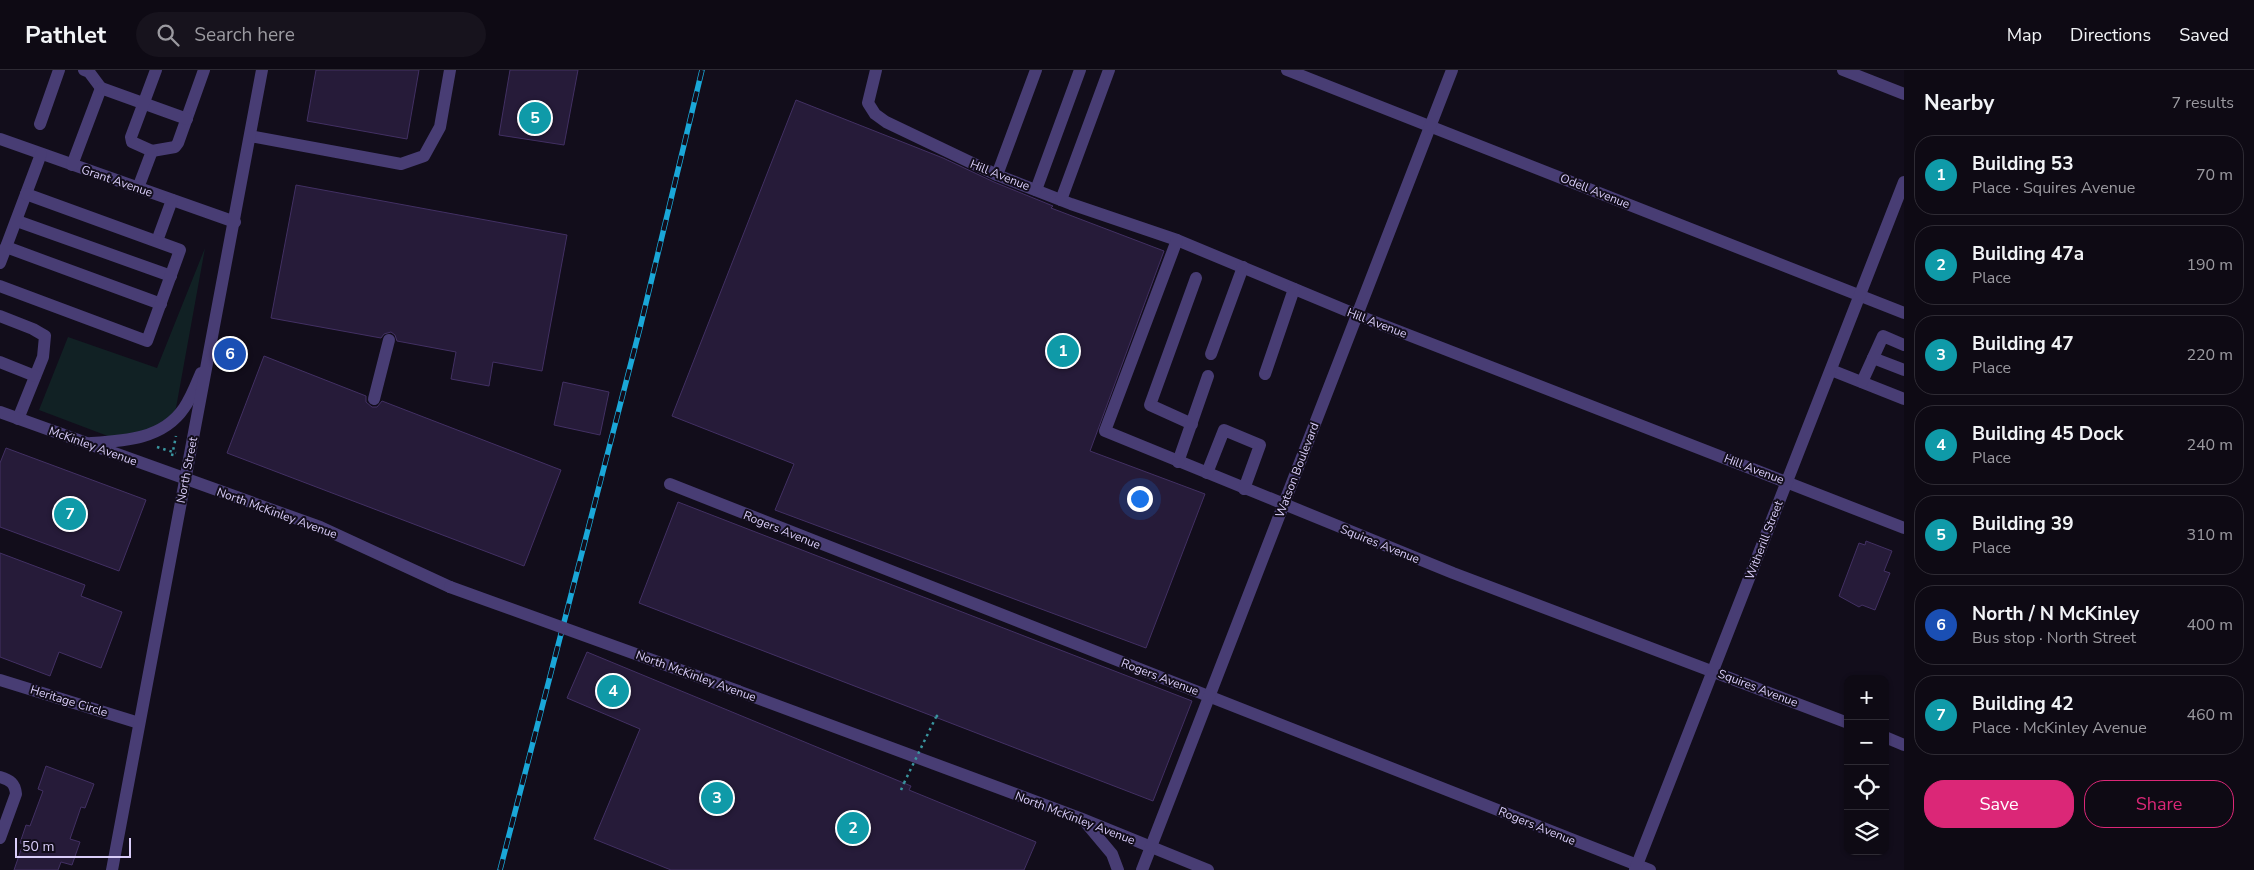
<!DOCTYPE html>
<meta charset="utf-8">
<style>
body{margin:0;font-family:"Nunito Sans",sans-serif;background:#17131d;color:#f1f3f6}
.controls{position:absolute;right:15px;bottom:15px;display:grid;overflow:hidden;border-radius:10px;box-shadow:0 1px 4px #0004}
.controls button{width:45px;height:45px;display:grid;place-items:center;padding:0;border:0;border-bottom:1px solid #2e2b34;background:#0e0a14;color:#f1f3f6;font:25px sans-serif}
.scale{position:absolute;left:15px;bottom:12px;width:116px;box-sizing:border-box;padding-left:5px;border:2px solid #d9cdf9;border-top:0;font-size:14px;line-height:18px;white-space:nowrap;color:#d9cdf9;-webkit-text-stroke:4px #120d1b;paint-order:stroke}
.you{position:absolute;left:1139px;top:428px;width:18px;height:18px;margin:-12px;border:4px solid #fff;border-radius:50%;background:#1a73e8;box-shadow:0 0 0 8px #1a73e833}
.badge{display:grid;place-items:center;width:32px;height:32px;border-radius:50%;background:#db2777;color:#fff;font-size:16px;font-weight:700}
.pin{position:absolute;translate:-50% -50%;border:2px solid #fff;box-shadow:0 1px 5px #0006}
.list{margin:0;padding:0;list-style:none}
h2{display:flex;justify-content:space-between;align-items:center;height:65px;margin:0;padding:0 20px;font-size:21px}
h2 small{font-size:16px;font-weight:400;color:#9b9aa0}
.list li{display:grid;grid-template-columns:32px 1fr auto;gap:15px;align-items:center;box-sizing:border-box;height:80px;margin:0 10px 10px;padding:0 10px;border:1px solid #2e2b34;border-radius:20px}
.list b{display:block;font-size:19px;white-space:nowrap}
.list p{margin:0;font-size:16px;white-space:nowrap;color:#9b9aa0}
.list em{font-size:16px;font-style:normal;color:#9b9aa0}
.actions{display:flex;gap:10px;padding:15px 20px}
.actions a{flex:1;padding:11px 0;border:1px solid #db2777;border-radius:20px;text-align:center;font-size:18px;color:#db2777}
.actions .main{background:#db2777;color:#fff}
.icon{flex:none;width:28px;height:28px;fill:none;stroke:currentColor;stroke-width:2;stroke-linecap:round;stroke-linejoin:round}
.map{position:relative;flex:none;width:1904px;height:800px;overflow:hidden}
header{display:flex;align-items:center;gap:30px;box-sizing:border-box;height:70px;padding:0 25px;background:#0e0a14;border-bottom:1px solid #2e2b34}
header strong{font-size:24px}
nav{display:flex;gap:28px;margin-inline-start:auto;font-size:18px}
.search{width:350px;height:45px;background:#17131d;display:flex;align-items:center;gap:12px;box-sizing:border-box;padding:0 18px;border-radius:28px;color:#9b9aa0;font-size:19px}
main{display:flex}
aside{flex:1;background:#0e0a14}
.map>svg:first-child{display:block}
.green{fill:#112124}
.building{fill:#261b39;stroke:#423063}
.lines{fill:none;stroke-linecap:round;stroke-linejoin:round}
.path{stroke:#3a96a0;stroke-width:2.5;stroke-dasharray:2.5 4;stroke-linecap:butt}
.minor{stroke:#483d74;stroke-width:12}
.rail-casing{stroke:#1aa7d8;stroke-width:5.5}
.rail{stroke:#120d1b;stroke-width:4;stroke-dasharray:11;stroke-linecap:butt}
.path-bridge{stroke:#3a96a0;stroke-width:2.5;stroke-dasharray:2.5 4;stroke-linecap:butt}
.minor-bridge{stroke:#483d74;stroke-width:12}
.labels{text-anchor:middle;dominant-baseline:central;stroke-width:4;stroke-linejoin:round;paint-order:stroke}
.street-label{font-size:12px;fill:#d9cdf9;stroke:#120d1b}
</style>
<header>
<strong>Pathlet</strong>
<div class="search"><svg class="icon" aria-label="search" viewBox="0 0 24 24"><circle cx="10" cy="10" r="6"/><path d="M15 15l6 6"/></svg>Search here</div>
<nav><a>Map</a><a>Directions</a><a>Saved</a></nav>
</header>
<main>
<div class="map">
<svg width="1904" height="800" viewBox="0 0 1904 800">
<rect width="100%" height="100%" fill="#120d1b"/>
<path class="green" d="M205,178L176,338L168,353L121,371L39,340L68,267L157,298Z"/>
<g class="building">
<path d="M316,0H419L407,69L307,51Z"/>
<path d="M510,0H578L564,75L499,65Z"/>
<path d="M796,30L943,88L994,112L1053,136L1051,138L1164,181L1090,381L1205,424L1146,578L775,440L794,394L672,346Z"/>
<path d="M296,115L567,165L542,301L493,292L489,316L451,309L456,282L397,271L395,265L391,262L384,264L381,268L271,248Z"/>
<path d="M264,286L366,326V332L372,337H377L382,331L561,400L524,496L227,383Z"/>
<path d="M563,312L609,322L600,365L554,355Z"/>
<path d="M6,378L146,430L119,501L0,457V393Z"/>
<path d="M678,432L1192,631L1153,731L639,533Z"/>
<path d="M1866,471L1892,481L1884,501L1890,503L1875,540L1862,535L1859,537L1839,526L1859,473L1865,475Z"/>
<path d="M0,483L85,515L81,526L122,542L101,598L59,582L50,606L0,587Z"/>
<path d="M587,582L911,716L909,720L1036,772L1024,800H671L594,769L640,659L567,628Z"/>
<path d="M46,696L94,714L85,738L81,737L70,769L80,772L72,795L61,792L58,800H14L23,774L20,773L26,755L30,756L43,721L38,719Z"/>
</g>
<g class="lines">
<g class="path">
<path d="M157,377L176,383"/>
<path d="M172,386L176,366"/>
<path d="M936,647L938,645"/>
<path d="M901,720L904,713"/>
</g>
<g class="minor">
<path d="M84,0L89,2L101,18"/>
<path d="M876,0L868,33L875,44L886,52L997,105L1071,134L1177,170L1357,245L1904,458"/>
<path d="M1287,0L1904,243"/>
<path d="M1843,0L1904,24"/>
<path d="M40,54L59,0"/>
<path d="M250,66L401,94L424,86L440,57L450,0"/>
<path d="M0,69L235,152"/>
<path d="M152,81L175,77L178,73L204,0"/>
<path d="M72,95L101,18L187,49"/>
<path d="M997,105L1036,0"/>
<path d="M138,118L152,81L132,72L131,67L156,0"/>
<path d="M1036,120L1080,0"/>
<path d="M1061,130L1109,0"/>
<path d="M17,151L171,206"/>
<path d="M1177,170L1105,361L1453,503L1848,653"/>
<path d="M157,171L172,130"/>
<path d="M6,177L161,234"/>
<path d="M0,193L41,84"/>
<path d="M0,216L147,271L180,180L26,124"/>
<path d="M0,246L33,259L45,266L43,287L18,349"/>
<path d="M1211,284L1243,197"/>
<path d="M1873,288L1904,300"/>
<path d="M0,292L35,306"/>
<path d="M1831,300L1904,329"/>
<path d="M1265,304L1294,219"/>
<path d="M1862,312L1883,266L1904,275"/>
<path d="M374,329L389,270"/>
<path d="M0,342L320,457L450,517"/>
<path d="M1192,354L1150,335L1196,208"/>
<path d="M91,373C125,371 163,369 184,338C191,328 196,315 201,303"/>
<path d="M1178,392L1208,306"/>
<path d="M1207,403L1224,360L1260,375L1244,419"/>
<path d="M670,414L1650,800"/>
<path d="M0,610L139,653"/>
<path d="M738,621L1080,748L1208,800"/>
<path d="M1885,667L1904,675"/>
<path d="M0,707C10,710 15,713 16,724L0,768"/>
<path d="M1086,753L1112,784L1118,800"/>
<path d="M112,800L262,0"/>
<path d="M1142,800L1452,0"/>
<path d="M1635,800L1904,112"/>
</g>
<g class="rail-casing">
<path id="rail" d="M500,800L640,258L702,0"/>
</g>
<use href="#rail" class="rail"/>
<path class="path-bridge" d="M904,713L936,647"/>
<path class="minor-bridge" d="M450,517L738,621"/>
</g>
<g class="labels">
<g class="street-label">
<text transform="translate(1000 105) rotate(22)">Hill Avenue</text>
<text transform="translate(117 111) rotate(19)">Grant Avenue</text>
<text transform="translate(1595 121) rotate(22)">Odell Avenue</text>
<text transform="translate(1377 253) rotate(21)">Hill Avenue</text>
<text transform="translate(93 376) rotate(20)">McKinley Avenue</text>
<text transform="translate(1754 399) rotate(21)">Hill Avenue</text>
<text transform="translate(187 400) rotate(-79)">North Street</text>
<text transform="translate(1297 400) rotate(-69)">Watson Boulevard</text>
<text transform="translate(277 443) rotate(20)">North McKinley Avenue</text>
<text transform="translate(782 460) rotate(22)">Rogers Avenue</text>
<text transform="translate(1764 470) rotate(-69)">Witherill Street</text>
<text transform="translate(1380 474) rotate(22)">Squires Avenue</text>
<text transform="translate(696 606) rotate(20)">North McKinley Avenue</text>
<text transform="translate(1160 607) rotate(21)">Rogers Avenue</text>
<text transform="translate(1758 618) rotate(21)">Squires Avenue</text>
<text transform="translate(69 631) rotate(17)">Heritage Circle</text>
<text transform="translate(1075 748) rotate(21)">North McKinley Avenue</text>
<text transform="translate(1537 756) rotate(22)">Rogers Avenue</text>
</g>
</g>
</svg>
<div class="controls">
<button>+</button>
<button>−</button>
<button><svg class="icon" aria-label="locate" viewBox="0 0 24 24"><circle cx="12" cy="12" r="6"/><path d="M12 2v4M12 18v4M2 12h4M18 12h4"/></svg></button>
<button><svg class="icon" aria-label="layers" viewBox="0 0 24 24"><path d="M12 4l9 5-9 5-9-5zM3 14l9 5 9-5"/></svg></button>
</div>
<div class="scale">50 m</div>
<div class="you"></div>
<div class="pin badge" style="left:1063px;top:281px;background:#0f9aa8">1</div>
<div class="pin badge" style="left:853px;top:758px;background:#0f9aa8">2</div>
<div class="pin badge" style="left:717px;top:728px;background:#0f9aa8">3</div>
<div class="pin badge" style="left:613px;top:621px;background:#0f9aa8">4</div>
<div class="pin badge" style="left:535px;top:48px;background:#0f9aa8">5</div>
<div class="pin badge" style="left:230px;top:284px;background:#1a4fb4">6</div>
<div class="pin badge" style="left:70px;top:444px;background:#0f9aa8">7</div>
</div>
<aside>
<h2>Nearby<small>7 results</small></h2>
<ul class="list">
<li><span class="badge" style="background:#0f9aa8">1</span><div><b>Building 53</b><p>Place · Squires Avenue</p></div><em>70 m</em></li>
<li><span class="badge" style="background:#0f9aa8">2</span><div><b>Building 47a</b><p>Place</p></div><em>190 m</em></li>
<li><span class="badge" style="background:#0f9aa8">3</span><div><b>Building 47</b><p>Place</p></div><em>220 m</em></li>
<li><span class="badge" style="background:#0f9aa8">4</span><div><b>Building 45 Dock</b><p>Place</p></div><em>240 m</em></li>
<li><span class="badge" style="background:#0f9aa8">5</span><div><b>Building 39</b><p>Place</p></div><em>310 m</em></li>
<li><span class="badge" style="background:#1a4fb4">6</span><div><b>North / N McKinley</b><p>Bus stop · North Street</p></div><em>400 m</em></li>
<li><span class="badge" style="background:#0f9aa8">7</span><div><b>Building 42</b><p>Place · McKinley Avenue</p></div><em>460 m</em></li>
</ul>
<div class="actions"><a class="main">Save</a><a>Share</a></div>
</aside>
</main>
